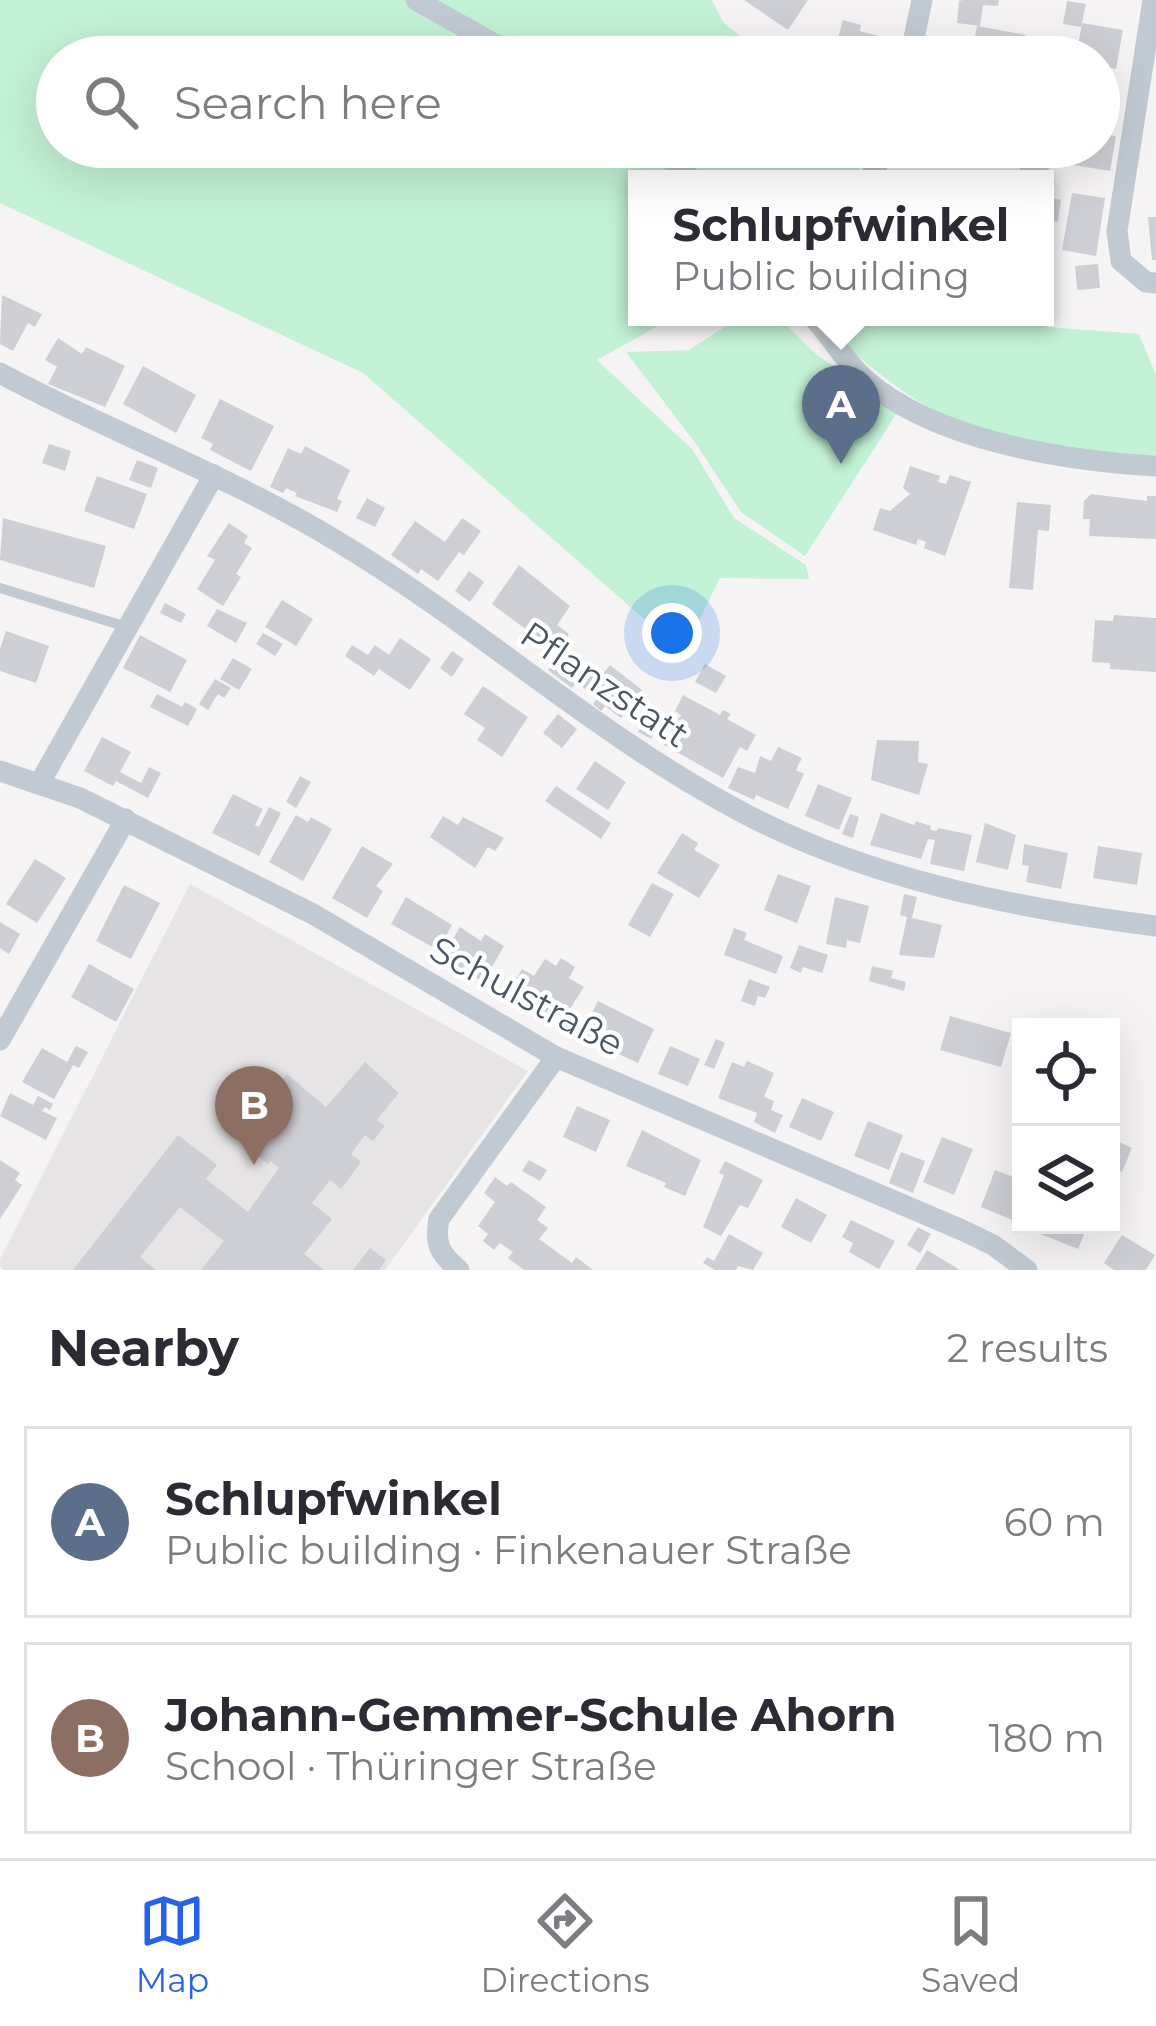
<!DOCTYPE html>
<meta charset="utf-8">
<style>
body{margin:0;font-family:Montserrat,sans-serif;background:#f2f2f3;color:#2b2b33}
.controls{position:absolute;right:36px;bottom:36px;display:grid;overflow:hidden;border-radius:0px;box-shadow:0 12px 48px #0002}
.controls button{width:108px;height:108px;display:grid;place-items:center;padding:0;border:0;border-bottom:3px solid #e1e1e2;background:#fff;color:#2b2b33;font:60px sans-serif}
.you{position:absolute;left:672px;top:633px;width:42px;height:42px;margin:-30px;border:9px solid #fff;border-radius:50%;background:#1a73e8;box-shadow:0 0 0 18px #1a73e833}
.badge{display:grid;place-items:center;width:78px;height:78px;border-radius:50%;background:#2563eb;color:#fff;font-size:39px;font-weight:700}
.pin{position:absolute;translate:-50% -99px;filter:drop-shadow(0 3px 6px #0008)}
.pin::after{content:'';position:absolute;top:63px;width:42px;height:36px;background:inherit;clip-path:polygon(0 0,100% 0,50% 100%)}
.popup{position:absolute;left:628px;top:170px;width:426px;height:156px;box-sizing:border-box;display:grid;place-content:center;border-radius:0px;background:#fff;filter:drop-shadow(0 3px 9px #0005);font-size:39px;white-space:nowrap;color:#7c7c81}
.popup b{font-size:45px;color:#2b2b33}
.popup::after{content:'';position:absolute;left:50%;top:100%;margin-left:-24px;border:24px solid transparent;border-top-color:#fff}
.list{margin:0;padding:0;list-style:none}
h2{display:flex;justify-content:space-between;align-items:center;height:156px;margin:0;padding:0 48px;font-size:51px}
h2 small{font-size:39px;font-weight:400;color:#7c7c81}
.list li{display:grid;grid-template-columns:78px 1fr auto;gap:36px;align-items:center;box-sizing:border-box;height:192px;margin:0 24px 24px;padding:0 24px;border:3px solid #e1e1e2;border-radius:0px}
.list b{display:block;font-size:45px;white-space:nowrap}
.list p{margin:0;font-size:39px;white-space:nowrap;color:#7c7c81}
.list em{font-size:39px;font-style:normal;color:#7c7c81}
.icon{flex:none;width:66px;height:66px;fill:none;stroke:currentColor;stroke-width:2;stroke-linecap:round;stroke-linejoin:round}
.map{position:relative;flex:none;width:1156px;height:1270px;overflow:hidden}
.search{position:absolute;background:#fff;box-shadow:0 12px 48px #0002;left:36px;right:36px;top:36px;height:132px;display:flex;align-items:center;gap:30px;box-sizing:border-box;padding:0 42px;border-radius:66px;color:#7c7c81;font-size:45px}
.sheet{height:588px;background:#fff}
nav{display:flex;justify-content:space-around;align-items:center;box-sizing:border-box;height:168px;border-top:3px solid #e1e1e2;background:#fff;font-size:33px;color:#7c7c81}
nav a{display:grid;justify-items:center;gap:6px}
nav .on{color:#2563eb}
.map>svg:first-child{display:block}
.education{fill:#e6e4e5}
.green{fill:#c3f1d5}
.building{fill:#cdcfd5}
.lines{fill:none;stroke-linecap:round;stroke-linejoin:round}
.service{stroke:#c1cad2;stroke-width:10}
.minor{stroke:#c1cad2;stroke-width:21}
.labels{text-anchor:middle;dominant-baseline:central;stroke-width:9;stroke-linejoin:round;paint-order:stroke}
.street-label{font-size:36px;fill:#4a5661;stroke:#fff}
</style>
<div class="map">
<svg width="1156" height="1270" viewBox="0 0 1156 1270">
<rect width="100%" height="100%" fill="#f5f3f3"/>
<path class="education" d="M190,884L528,1071L385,1270H4L0,1266V1259Z"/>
<g class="green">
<path d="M0,0H712L723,22L766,57H57V147H868L854,179H637V317H674L597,360L692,449L734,518L806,565L809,579L720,578L683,653L363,373L0,203Z"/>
<path d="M740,317H778L816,354L897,413L805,556L741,512L696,444L626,352L689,350Z"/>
<path d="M815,317H1031L1048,327L1139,334L1156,375V455C1103,458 968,432 923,404C885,381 847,348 815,317Z"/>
</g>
<g class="building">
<path d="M744,0H808L788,30Z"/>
<path d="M963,0H999L998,6L983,5L980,26L957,23L959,1Z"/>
<path d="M1067,1L1086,4L1081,27L1063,24Z"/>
<path d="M843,20L861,25L860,31L894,40L889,57H833Z"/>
<path d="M1082,23L1123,30L1116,69L1099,66V57H1076Z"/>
<path d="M977,26L1026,35L1022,57H971Z"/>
<path d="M1099,133L1116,136L1110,171L1050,161L1047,179L1019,174L1024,147H1099Z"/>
<path d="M924,147L958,151L955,164L922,156Z"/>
<path d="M1072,193L1105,198L1096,256L1062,250Z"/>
<path d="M1045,197L1061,200L1058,222L1045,219Z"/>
<path d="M1148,217H1156V260H1152Z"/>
<path d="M1098,264L1100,288L1077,290L1075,266Z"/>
<path d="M2,295L42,314L35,327L28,323L13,351L0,344Z"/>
<path d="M58,338L82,354L86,347L125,366L105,407L48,384L57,367L45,360Z"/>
<path d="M143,366L196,395L176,433L123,404Z"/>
<path d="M220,399L274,426L251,471L210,450L213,444L201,438Z"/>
<path d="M49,444L71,451L65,471L42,463Z"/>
<path d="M305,446L350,470L337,499L342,501L337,512L295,496L297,493L286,488L283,493L270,487L288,448L301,454Z"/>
<path d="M137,460L158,468L151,488L129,480Z"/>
<path d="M910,466L940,476L938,482L946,484L950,475L971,482L945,556L924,548L926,542L918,539L916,545L873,530L880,508L890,511L910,494L903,488Z"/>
<path d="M97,476L147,494L134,529L84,511Z"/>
<path d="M1091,494L1147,501V496H1156V539L1089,536L1090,519H1083L1084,501Z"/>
<path d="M367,498L385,508L375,527L356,518Z"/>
<path d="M1017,502L1051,505L1049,531L1038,530L1033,590L1009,588Z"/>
<path d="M3,518L106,546L94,588L0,560Z"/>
<path d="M462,518L481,531L464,555L459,552L438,581L421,569L418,574L391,555L415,521L445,542Z"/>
<path d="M229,523L248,536L244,543L252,548L236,574L241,577L223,606L197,589L215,560L207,556Z"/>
<path d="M519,565L570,606L557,625L569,634L561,647L552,649L492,604Z"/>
<path d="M469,571L484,582L470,602L455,591Z"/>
<path d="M282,600L313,619L296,646L265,627Z"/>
<path d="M165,603L186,614L181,623L160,613Z"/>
<path d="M217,609L247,623L236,643L207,626Z"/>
<path d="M1114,615L1156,618V672L1110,669V663L1092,662L1095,620L1113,621Z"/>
<path d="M6,631L49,646L36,683L0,671V649Z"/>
<path d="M263,633L283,644L275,656L256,644Z"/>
<path d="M140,635L187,660L170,692L123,668Z"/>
<path d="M400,638L431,659L410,690L379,669L374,676L345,656L352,645L368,655L375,645L389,655Z"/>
<path d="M452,651L464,659L452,677L440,668Z"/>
<path d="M562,651L599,679L610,665L642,690L621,718L605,706L601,711L593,704L597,699L577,682L572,688L548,670Z"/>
<path d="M233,658L252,669L239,690L220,679Z"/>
<path d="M705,664L726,676L716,693L695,682Z"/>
<path d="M215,679L231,688L224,698L218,694L208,710L199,704Z"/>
<path d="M483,686L528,717L502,757L477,740L485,728L464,714Z"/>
<path d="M157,694L182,707L185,702L197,709L188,726L150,707Z"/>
<path d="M683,695L720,715L723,710L731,714L727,719L756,735L747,751L740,747L723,778L664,745L681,715L675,711Z"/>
<path d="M649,712L662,719L651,739L638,732Z"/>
<path d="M558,714L577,729L562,748L543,733Z"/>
<path d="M102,737L131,752L120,772L141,783L149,767L161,773L148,798L116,781L113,786L84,771Z"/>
<path d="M877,740L919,741L918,762L928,764L919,795L871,780Z"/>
<path d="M778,747L802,758L796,770L804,774L788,809L756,795L754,800L728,788L738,767L755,773L760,756L771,761Z"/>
<path d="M595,761L626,782L608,810L576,789Z"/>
<path d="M300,776L311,782L296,808L286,802Z"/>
<path d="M818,784L852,798L839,830L805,816Z"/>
<path d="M556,786L611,823L601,839L545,801Z"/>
<path d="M233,794L263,809L255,825L259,827L269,807L281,813L259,856L212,833Z"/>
<path d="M881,813L914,825L916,821L931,826L930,830L937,831L938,828L972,835L964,871L930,864L935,840L928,839L921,859L870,845Z"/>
<path d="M850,814L859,817L853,838L842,834Z"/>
<path d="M296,815L308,822L311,817L332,829L303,881L269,862Z"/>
<path d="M443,816L458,825L463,817L504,838L495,851L488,847L475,868L430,837Z"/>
<path d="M985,823L1016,835L1008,870L976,862Z"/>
<path d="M682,833L698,843L694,850L720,865L699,898L657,873Z"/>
<path d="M1024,844L1068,853L1061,889L1026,882L1029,866L1022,865Z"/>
<path d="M362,846L393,864L376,886L383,891L367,918L332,898Z"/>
<path d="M1098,846L1142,853L1137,885L1093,878Z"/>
<path d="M35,859L66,878L37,923L6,904Z"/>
<path d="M778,874L811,886L797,923L764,910Z"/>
<path d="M652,883L674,894L650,937L628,925Z"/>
<path d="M124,885L160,903L131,959L96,941Z"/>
<path d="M904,894L917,897L912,918L942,925L934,958L899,955L907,917L900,915Z"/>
<path d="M406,897L452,925L438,950L391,924Z"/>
<path d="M835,897L869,906L860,943L847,940L846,948L826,944Z"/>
<path d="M0,922L20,934L9,954L0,948Z"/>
<path d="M460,927L481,941L485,934L504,946L483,982L455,965L458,959L446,951Z"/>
<path d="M734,928L747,933L744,940L783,956L776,974L724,955Z"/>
<path d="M799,945L828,955L822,973L803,967L801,973L790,968Z"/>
<path d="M561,958L575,967L569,978L584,987L564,1018L549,1009L546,1014L507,993L522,969L534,976L545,959L556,966Z"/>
<path d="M89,964L134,989L116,1022L71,997Z"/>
<path d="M872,966L893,971L891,978L906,982L904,991L869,981Z"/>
<path d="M749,979L770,987L765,998L758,996L755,1006L741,1001Z"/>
<path d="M598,1001L654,1029L638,1063L581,1036Z"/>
<path d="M950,1016L1011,1033L1001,1067L940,1050Z"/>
<path d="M716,1039L725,1043L714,1069L704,1065Z"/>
<path d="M76,1046L88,1052L79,1068L73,1065L54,1099L22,1082L42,1048L67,1062Z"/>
<path d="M670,1046L700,1059L688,1086L658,1074Z"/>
<path d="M747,1061L774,1073L764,1097L774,1101L771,1110L783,1115L775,1133L754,1122L757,1113L718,1098L732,1062L744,1067Z"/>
<path d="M365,1062L399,1093L377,1120L385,1126L373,1141L365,1135L351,1154L361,1162L341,1189L330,1180L312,1203L332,1219L304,1254L324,1270H201L224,1241L180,1207L140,1257L156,1270H73L178,1135L217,1165L206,1179L248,1212L279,1168L270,1161L268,1164L237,1140L287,1074L326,1107Z"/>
<path d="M10,1093L33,1105L38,1096L53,1104L50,1110L45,1107L42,1111L57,1118L46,1140L0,1116Z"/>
<path d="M802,1098L834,1112L821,1141L789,1127Z"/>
<path d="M577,1106L610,1120L596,1152L563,1137Z"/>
<path d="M868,1121L903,1135L889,1170L854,1156Z"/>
<path d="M642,1130L701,1160L685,1196L664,1187L666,1183L626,1166Z"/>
<path d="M942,1137L973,1149L954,1195L923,1182Z"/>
<path d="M1115,1140L1132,1148L1122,1172L1111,1167Z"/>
<path d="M901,1152L925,1161L913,1193L889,1183Z"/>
<path d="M0,1160L20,1173L15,1180L22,1185L0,1219Z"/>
<path d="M529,1160L547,1170L540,1181L522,1171Z"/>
<path d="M725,1161L763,1180L748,1208L740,1205L721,1236L703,1227L724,1175L719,1173Z"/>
<path d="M995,1170L1021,1180L1017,1222L981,1207Z"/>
<path d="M495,1177L507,1186L511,1182L546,1207L537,1220L548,1228L539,1239L572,1263L576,1257L593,1270H524L508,1258L513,1252L500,1243L494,1250L483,1241L488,1234L478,1226L495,1202L484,1193Z"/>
<path d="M796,1198L827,1215L811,1243L781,1227Z"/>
<path d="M851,1220L895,1241L879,1269L849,1252L853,1243L842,1237Z"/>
<path d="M1041,1225H1088L1078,1249L1038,1233Z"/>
<path d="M918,1227L931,1234L920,1253L907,1245Z"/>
<path d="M729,1234L763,1253L753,1270L738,1266L736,1270H715L703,1263L707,1257L714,1261Z"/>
<path d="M1122,1235L1155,1255L1146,1270H1114L1104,1263Z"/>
<path d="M370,1248L386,1260L379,1270H353Z"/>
<path d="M927,1250L960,1270H915Z"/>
</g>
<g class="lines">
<path class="service" d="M0,588L127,627"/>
<g class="minor">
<path d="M416,0L518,57"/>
<path d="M1153,0L1117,231L1121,261L1146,282L1156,283"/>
<path d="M910,57L922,0"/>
<path d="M657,147L691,179"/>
<path d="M869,179L888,147"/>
<path d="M813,317C831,337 847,364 867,381C937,441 1066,461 1156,466"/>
<path d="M0,373C110,432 228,475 335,540C473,622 594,733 736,809C863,878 1014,908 1156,926"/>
<path d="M0,771L80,798L313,914L556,1057L962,1230L993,1245L1027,1270"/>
<path d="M39,784L214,475"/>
<path d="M0,1040L126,819"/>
<path d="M459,1270C440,1254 434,1244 439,1219L556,1057"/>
</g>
</g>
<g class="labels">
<g class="street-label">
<text transform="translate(605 684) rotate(34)">Pflanzstatt</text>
<text transform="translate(527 996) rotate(28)">Schulstraße</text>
</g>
</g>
</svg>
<div class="controls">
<button><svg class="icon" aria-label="locate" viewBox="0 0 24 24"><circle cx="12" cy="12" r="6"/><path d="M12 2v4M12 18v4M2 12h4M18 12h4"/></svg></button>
<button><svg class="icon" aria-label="layers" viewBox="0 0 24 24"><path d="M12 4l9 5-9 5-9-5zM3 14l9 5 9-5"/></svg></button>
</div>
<div class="you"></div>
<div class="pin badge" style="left:841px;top:464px;background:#5c6f8a">A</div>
<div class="popup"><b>Schlupfwinkel</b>Public building</div>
<div class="pin badge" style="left:254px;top:1165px;background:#8d6e63">B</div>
<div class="search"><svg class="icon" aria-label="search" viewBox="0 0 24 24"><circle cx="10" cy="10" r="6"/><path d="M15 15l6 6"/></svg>Search here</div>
</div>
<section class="sheet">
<h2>Nearby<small>2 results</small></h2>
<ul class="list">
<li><span class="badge" style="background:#5c6f8a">A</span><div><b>Schlupfwinkel</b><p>Public building · Finkenauer Straße</p></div><em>60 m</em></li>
<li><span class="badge" style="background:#8d6e63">B</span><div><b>Johann-Gemmer-Schule Ahorn</b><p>School · Thüringer Straße</p></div><em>180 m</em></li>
</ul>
</section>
<nav>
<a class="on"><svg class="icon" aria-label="map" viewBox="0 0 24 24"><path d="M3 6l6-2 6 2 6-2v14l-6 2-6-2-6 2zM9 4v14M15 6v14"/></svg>Map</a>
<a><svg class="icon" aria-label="directions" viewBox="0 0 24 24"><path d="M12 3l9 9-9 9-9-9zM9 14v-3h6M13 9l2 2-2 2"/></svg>Directions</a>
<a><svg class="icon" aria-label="saved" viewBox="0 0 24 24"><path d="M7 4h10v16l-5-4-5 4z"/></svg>Saved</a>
</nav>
